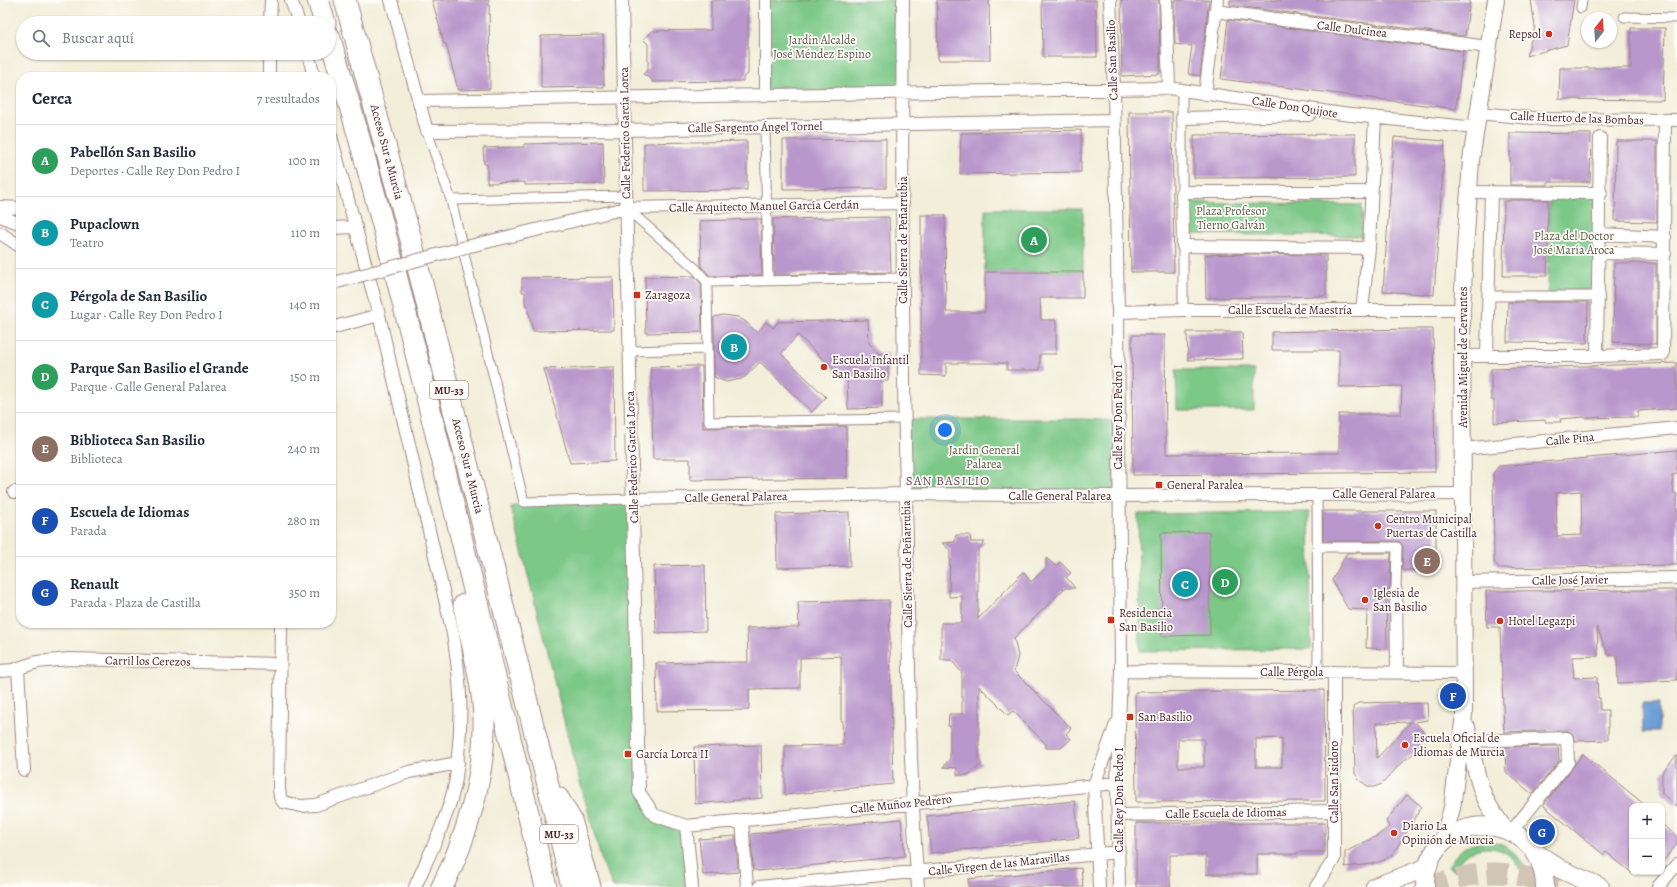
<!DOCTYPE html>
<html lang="es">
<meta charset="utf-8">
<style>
:root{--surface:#fff;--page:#f6f6f7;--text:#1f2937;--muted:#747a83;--line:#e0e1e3;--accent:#c8321e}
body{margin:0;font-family:Alegreya,serif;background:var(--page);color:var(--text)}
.controls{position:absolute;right:12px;bottom:12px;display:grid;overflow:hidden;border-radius:8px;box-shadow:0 1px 3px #0004}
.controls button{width:36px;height:36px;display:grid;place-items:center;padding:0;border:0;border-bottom:1px solid var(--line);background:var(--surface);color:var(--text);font:20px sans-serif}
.compass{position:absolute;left:1581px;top:12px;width:36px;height:36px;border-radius:50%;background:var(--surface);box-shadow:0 1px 3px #0004;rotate:17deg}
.you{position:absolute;left:945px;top:430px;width:14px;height:14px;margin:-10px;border:3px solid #fff;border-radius:50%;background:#1a73e8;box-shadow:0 0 0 6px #1a73e833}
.badge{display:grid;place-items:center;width:26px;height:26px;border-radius:50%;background:var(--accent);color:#fff;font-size:13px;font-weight:700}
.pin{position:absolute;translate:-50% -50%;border:2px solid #fff;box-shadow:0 1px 4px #0006}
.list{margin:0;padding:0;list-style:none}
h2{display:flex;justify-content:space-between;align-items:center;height:52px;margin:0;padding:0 16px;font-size:17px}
h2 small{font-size:13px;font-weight:400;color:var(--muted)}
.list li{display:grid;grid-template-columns:26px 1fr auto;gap:12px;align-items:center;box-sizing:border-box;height:72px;padding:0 16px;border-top:1px solid var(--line)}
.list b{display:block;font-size:15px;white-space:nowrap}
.list p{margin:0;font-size:13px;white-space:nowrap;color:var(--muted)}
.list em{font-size:13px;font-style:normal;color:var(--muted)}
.icon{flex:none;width:22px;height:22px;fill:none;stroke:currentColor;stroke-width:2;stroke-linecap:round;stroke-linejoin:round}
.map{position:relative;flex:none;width:1677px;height:887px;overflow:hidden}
.search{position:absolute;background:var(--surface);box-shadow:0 1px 3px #0004;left:16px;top:16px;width:320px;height:44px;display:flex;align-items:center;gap:10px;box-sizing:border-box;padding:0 14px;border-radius:22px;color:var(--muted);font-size:15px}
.panel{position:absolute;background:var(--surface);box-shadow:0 1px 3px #0004;left:16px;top:72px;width:320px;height:556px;border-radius:16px}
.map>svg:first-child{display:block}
.green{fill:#7bc887;stroke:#627459}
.water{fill:#6c9ed6;stroke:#5b5e80}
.building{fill:#b997cc;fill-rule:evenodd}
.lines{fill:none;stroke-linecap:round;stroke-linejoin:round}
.motorway-tunnel{stroke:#d1c5b6;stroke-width:21;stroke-dasharray:21 10;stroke-linecap:butt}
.pedestrian-casing{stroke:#9e8682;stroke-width:11}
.minor-casing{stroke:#9e8682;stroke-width:14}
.secondary-casing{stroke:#9e8682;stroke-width:18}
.primary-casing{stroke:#9e8682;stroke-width:20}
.motorway-casing{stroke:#9e8682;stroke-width:23}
.pedestrian{stroke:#fff;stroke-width:9}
.minor{stroke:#fff;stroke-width:12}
.secondary{stroke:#fff;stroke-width:16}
.primary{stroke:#fff;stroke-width:18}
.motorway{stroke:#fff;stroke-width:21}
.minor-bridge-casing{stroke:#9e8682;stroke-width:14;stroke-linecap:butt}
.minor-bridge{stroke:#fff;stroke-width:12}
.poi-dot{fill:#c8321e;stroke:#fdfcf7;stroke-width:1.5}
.labels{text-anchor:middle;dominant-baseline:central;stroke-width:3.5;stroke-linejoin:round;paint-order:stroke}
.shield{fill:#fdfcf7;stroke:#806168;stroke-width:1}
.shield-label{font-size:11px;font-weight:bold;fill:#4a1f2b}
.street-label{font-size:12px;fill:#4a1f2b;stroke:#fdfcf7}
.poi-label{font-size:12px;fill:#4a1f2b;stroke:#fdfcf7;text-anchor:start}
.park-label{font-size:12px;fill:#5b5a4b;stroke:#fdfcf7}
.neighbourhood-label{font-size:13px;letter-spacing:1px;fill:#714963;stroke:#fdfcf7}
</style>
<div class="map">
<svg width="1677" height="887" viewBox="0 0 1677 887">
<rect width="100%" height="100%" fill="#fdfcf7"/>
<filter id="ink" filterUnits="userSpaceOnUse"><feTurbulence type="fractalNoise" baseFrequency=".025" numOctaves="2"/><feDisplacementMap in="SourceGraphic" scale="8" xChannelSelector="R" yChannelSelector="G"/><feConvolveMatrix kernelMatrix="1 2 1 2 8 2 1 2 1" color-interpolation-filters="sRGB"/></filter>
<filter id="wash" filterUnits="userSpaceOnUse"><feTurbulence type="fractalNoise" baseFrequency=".012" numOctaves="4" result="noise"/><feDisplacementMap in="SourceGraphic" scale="16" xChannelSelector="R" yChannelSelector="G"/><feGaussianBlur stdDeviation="0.9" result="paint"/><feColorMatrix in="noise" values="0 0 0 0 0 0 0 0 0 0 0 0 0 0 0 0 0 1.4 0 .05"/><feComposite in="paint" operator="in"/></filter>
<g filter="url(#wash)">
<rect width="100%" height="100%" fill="#f3eed9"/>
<!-- green -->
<path class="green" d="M766 0H903L902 92 766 95Z
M1549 192 1601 193 1598 296H1548Z
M1188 202 1362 205V236L1188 234Z
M985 209H1083V272H985Z
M1176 370H1254V410H1177Z
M904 419H1084L1118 421 1119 496 906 494Z
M633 499 639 792 654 815 686 826 692 887H613L602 862 572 753 511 507 524 502Z
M1309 512 1311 649 1140 651 1138 514Z
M1487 841C1508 845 1513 849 1525 867L1520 869C1515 862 1510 854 1502 851 1485 843 1460 851 1455 871L1448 866C1460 848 1465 845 1487 841Z"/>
<!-- water -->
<path class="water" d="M1642 703H1659V732H1643Z"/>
<g id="blocks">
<!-- building -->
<path class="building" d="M432 0H489L490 89 458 90 446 44 443 43 442 34H440V28Z
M711 0H748V74L743 78V81L652 82V80L643 74 648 70V44L643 39 650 34 651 31 711 30Z
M937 0H989L990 60H938Z
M1042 0H1096L1097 57H1043Z
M1121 0H1159L1160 74 1122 76Z
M1174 0H1209L1200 76 1188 74 1192 46 1175 44Z
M1230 0H1470L1465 36 1230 5Z
M1531 0H1574L1567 45 1526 56 1535 27Z
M1228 20 1463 51 1456 109 1221 79Z
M1631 28H1665L1663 100 1559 99 1560 68H1631Z
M603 35 604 87 541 88V36Z
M1129 112H1172L1174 272H1131Z
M1081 130V172L960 174 961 133Z
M1510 133 1591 134 1590 182H1548V185H1510Z
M1355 134V177L1194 178V135Z
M1394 137 1445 141 1434 295 1383 291Z
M886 139V188L783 189V140Z
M747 141V190L644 191V143Z
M1616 141H1657V222L1615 221Z
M603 142 604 184 525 185V182L487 183V164H484L483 148 524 147V144Z
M1510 200H1548L1547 276H1503L1504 201H1510Z
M921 215H945L946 312H985V272H1083V298H1040L1041 320H1056V354H1040V370H1007V363H946V376L921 375Z
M889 217 891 272 774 275 773 219Z
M759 219H761L762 275 710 276 701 266 700 221Z
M1249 254 1326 255V296L1206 298 1205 255Z
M1614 263H1656V344L1613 342Z
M694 276 701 284 702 332 646 333 645 277Z
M613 277 614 330 533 331 529 313H528V306H526L525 302V292H522V278Z
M1508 302H1588L1587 343 1507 342Z
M723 315 738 317 746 322 757 333 766 322 773 328 778 322 868 320 869 343 879 354 888 353V381H882V408L848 409 847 375 844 379 798 335 781 354 826 397 812 412 760 362 746 376 741 379 726 382 714 377V317Z
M1410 329H1433L1435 472 1133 475 1132 335H1165L1166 454 1339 453V414H1401L1402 386 1339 387V350H1272V332Z
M1187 332H1242L1243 359 1188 360Z
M1677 363V408L1638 411V417H1628L1585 418 1584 417 1560 419 1561 422H1545V420L1494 423V400H1491V369Z
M691 366H702L703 428 846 426 847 478 690 480V459H653L651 367Z
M614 367 615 461 570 463 544 369Z
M1677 450V474L1672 475 1674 493 1677 494V565L1499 568 1494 562 1493 473 1499 466ZM1581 491 1582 535 1557 536 1556 493Z
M1323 511H1436V570H1402L1403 547 1400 542 1397 541H1323Z
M849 512 850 566 777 568 776 514Z
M1209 532 1210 635 1162 636 1161 533Z
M956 535H970L971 542H985L978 550V619L1023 572 1031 582 1046 568V558L1056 566 1060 562 1071 573 1066 577 1075 588H1065L1014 638 1018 656 1014 671 1071 728 1066 734 1071 739 1061 748H1046V744L1013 711 1008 715 979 686V760L982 764 968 775H957V768L943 767 950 759V726H948L949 714H962V673L951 660H941V623H962V596L949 597 950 550 942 543 955 542Z
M1347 553H1391L1390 587 1389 590 1386 591 1387 649 1366 648 1367 610 1348 609 1332 580Z
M705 565 706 631 656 633 654 566Z
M1677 590V680L1618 683 1617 655H1608L1597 627 1598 656 1572 657 1574 678 1597 677 1598 698H1600V710H1608V740L1575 741 1573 734 1567 730 1504 732 1500 627H1487L1486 591Z
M889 600 893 784 785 795V746L843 745 842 720H841V656L800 658V688L749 689V710L657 711 656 663 748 662 747 628 799 627 798 602Z
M1324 690 1325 801 1136 802 1135 692ZM1282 738V767H1256V739ZM1178 739H1204V767H1178Z
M1397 702 1402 704 1427 703 1428 720 1415 722 1426 735 1420 742 1421 748 1401 763 1382 784 1374 787H1369L1359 780 1355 773 1353 707 1358 703ZM1411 722 1377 758 1376 723Z
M761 745 762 798 695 804 694 747Z
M1558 746 1559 761 1532 794 1506 772 1505 747Z
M1583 754 1646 806H1632V873L1606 852 1604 855 1544 806V804Z
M1677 755V806L1662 794V773Z
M1407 795 1421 806 1414 821 1392 855 1384 860 1372 864 1345 867V852L1377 836 1389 827 1386 821Z
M1075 801 1079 838 931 853 927 816Z
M901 819 905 856 757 871V870H753L751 834Z
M1136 823H1325V852H1297V854H1257V874H1206V855H1170V887H1136Z
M1662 824 1677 836V844L1662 862Z
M736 836 738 872 703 875 699 839Z
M1081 868 1083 887H969L968 879Z"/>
</g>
</g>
<g filter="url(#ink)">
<use href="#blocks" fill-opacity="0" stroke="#9e8682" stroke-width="1"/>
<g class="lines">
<!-- motorway-tunnel -->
<path class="motorway-tunnel" d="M1427 887C1479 870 1506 867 1557 887"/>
<!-- pedestrian casing -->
<g class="pedestrian-casing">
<path id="pedestrian" d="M1581 8 1582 0
M1624 17 1677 18
M765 127 768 281
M427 131 451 200 524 502 633 499
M1182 192V90
M451 200 626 196
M626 208 696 269 707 282
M1183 246V310
M903 278 707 282 709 422 904 419
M1488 296H1598
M629 351 708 349
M1317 494 1318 672
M1318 547H1397L1396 591"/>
</g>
<!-- minor casing -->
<g class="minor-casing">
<path id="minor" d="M291 0 299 23
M391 0 427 131 625 130 1114 120
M622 0 639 792 654 815 686 826 1117 783
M766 0V95
M903 0C901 181 903 363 907 544 909 658 909 773 918 887
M1110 0 1114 89 1118 312 1121 671 1117 783 1119 887
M1166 0 1169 88
M1215 11 1488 47
M270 23 271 0
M308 53 314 77
M269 77V53
M1205 94 1217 0
M420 101 1169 88 1342 114 1476 128
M1478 113 1543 119 1677 120
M1182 118 1309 115
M331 136 379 315 453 634C460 676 463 713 458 755 457 766 457 778 454 788 446 822 429 855 415 887
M1468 192 1601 193
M0 207 21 208
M0 216 21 224
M331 228 356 227
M0 233 21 247
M1600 234 1665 237
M466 247 626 208 903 203
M1369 248 1183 246 1182 192H1371
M1599 253 1665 254
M1362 310 1369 248 1375 117
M1118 312 1183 310H1462
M331 328 379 315
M1462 356H1597L1600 138
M1487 356 1491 192
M1597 356 1663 354 1665 120
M1463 449 1677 428
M14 492H21
M633 499 906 494 1119 496 1463 494
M1463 582 1677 578
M1396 591 1397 672
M281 623 279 788 280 797 283 802 301 806 316 805 409 772 458 763
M18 669 24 770
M0 671 13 670 37 662 69 659 279 664
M1121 671 1463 673
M1470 741 1567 738 1568 762 1511 832
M1118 815 1334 811
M742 820 747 887
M686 826 692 887
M759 887 1119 852
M1099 887 1094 785 1116 724
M1316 887 1334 859V672
M1658 887 1677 864"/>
</g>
<!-- secondary casing -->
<g class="secondary-casing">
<path id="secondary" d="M1467 727C1473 752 1475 780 1488 804 1493 813 1499 821 1505 829
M1442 843 1452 808 1464 715 1462 310 1465 250 1471 160 1496 0"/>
</g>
<!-- primary casing -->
<g class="primary-casing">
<path id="primary" d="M1535 852 1560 869 1600 887
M1375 887 1428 867
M1425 887C1424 807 1543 805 1545 887"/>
</g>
<!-- motorway casing -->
<g class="motorway-casing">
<path id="motorway" d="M318 0 325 23
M345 0 410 236 547 781 572 887
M329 36C372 175 407 317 442 458 477 601 512 744 546 887
M558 798 571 820 590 887
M442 887C467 838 485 775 484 719 483 681 471 642 464 605"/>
</g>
<!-- pedestrian -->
<use href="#pedestrian" class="pedestrian"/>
<!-- minor -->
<use href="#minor" class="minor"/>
<!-- secondary -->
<use href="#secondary" class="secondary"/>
<!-- primary -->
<use href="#primary" class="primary"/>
<!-- motorway -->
<use href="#motorway" class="motorway"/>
<!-- minor-bridge casing -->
<g class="minor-bridge-casing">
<path id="minor-bridge" d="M337 282 466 247"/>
</g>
<!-- minor-bridge -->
<use href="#minor-bridge" class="minor-bridge"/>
</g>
</g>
<!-- markers -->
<g class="poi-dot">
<circle cx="1549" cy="34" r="4"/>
<rect x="633" y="291" width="8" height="8" rx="2"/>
<circle cx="824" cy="367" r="4"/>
<rect x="1155" y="481" width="8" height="8" rx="2"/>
<circle cx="1378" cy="526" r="4"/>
<circle cx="1365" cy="600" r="4"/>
<rect x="1107" y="616" width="8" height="8" rx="2"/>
<circle cx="1500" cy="621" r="4"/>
<rect x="1126" y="713" width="8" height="8" rx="2"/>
<circle cx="1405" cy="745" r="4"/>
<rect x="624" y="750" width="8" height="8" rx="2"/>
<circle cx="1394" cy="833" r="4"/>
</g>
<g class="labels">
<!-- shield labels -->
<g class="shield">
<rect x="430" y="381" width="38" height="18" rx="3"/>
<rect x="540" y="825" width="38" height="18" rx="3"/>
</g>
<g class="shield-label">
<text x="449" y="390">MU-33</text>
<text x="559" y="834">MU-33</text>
</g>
<!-- street labels -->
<g class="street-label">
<text transform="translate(1352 29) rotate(7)">Calle Dulcinea</text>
<text transform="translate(1112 60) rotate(-92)">Calle San Basilio</text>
<text transform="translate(1295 107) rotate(9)">Calle Don Quijote</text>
<text transform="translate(1577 118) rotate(2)">Calle Huerto de las Bombas</text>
<text transform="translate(755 127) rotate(-1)">Calle Sargento Ángel Tornel</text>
<text transform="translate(625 133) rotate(-91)">Calle Federico García Lorca</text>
<text transform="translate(387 152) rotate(75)">Acceso Sur a Murcia</text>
<text transform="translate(764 206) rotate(-1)">Calle Arquitecto Manuel García Cerdán</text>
<text transform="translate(903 240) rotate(-90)">Calle Sierra de Peñarrubia</text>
<text x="1290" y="310">Calle Escuela de Maestría</text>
<text transform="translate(1463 357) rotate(-90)">Avenida Miguel de Cervantes</text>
<text transform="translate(1118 417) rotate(-90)">Calle Rey Don Pedro I</text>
<text transform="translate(1570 439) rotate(-6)">Calle Pina</text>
<text transform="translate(632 457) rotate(-92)">Calle Federico García Lorca</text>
<text transform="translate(468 466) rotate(76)">Acceso Sur a Murcia</text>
<text x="1384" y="494">Calle General Palarea</text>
<text x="1060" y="496">Calle General Palarea</text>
<text transform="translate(736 497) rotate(-1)">Calle General Palarea</text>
<text transform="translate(907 564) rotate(-91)">Calle Sierra de Peñarrubia</text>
<text transform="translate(1570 580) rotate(-1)">Calle José Javier</text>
<text transform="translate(148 661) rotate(1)">Carril los Cerezos</text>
<text x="1292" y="672">Calle Pérgola</text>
<text transform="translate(1334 782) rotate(-90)">Calle San Isidoro</text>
<text transform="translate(1119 800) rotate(-90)">Calle Rey Don Pedro I</text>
<text transform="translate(901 804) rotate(-6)">Calle Muñoz Pedrero</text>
<text transform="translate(1226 813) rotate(-1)">Calle Escuela de Idiomas</text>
<text transform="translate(999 864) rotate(-6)">Calle Virgen de las Maravillas</text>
</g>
<!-- poi labels -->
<g class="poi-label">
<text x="1541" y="34" text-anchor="end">Repsol</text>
<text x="645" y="295">Zaragoza</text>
<text x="832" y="360">Escuela Infantil<tspan x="832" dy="14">San Basilio</tspan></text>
<text x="1167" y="485">General Paralea</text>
<text x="1386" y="519">Centro Municipal<tspan x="1386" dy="14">Puertas de Castilla</tspan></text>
<text x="1373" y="593">Iglesia de<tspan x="1373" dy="14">San Basilio</tspan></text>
<text x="1119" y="613">Residencia<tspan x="1119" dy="14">San Basilio</tspan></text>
<text x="1508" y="621">Hotel Legazpi</text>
<text x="1138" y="717">San Basilio</text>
<text x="1413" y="738">Escuela Oficial de<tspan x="1413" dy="14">Idiomas de Murcia</tspan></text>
<text x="636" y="754">García Lorca II</text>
<text x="1402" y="826">Diario La<tspan x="1402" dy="14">Opinión de Murcia</tspan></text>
</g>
<!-- park labels -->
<g class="park-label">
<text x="822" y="40">Jardín Alcalde<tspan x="822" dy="14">José Méndez Espino</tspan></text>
<text x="1231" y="211">Plaza Profesor<tspan x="1231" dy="14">Tierno Galván</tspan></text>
<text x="1574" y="236">Plaza del Doctor<tspan x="1574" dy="14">José María Aroca</tspan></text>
<text x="984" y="450">Jardín General<tspan x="984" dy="14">Palarea</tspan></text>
</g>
<!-- neighbourhood labels -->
<g class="neighbourhood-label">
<text x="948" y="480">SAN BASILIO</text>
</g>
</g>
</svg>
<div class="controls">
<button>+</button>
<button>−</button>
</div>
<svg class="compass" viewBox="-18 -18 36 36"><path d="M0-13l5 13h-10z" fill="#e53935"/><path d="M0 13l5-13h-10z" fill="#747a83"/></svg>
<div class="you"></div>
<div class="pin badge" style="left:1034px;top:240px;background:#2e9e5b">A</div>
<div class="pin badge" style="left:734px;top:347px;background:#0f9aa8">B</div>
<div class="pin badge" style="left:1185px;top:584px;background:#0f9aa8">C</div>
<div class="pin badge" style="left:1225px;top:582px;background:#2e9e5b">D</div>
<div class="pin badge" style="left:1427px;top:561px;background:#8d6e63">E</div>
<div class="pin badge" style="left:1453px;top:696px;background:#1a4fb4">F</div>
<div class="pin badge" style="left:1542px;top:832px;background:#1a4fb4">G</div>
<div class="search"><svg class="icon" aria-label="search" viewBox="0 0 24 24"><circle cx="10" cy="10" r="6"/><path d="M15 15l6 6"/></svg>Buscar aquí</div>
<section class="panel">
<h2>Cerca<small>7 resultados</small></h2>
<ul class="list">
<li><span class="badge" style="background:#2e9e5b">A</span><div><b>Pabellón San Basilio</b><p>Deportes · Calle Rey Don Pedro I</p></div><em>100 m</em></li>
<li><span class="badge" style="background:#0f9aa8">B</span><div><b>Pupaclown</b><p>Teatro</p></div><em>110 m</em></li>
<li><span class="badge" style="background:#0f9aa8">C</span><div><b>Pérgola de San Basilio</b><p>Lugar · Calle Rey Don Pedro I</p></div><em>140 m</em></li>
<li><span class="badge" style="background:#2e9e5b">D</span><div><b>Parque San Basilio el Grande</b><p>Parque · Calle General Palarea</p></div><em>150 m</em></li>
<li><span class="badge" style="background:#8d6e63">E</span><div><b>Biblioteca San Basilio</b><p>Biblioteca</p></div><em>240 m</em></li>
<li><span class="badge" style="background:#1a4fb4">F</span><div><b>Escuela de Idiomas</b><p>Parada</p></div><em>280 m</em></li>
<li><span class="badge" style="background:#1a4fb4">G</span><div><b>Renault</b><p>Parada · Plaza de Castilla</p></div><em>350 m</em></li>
</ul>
</section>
</div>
